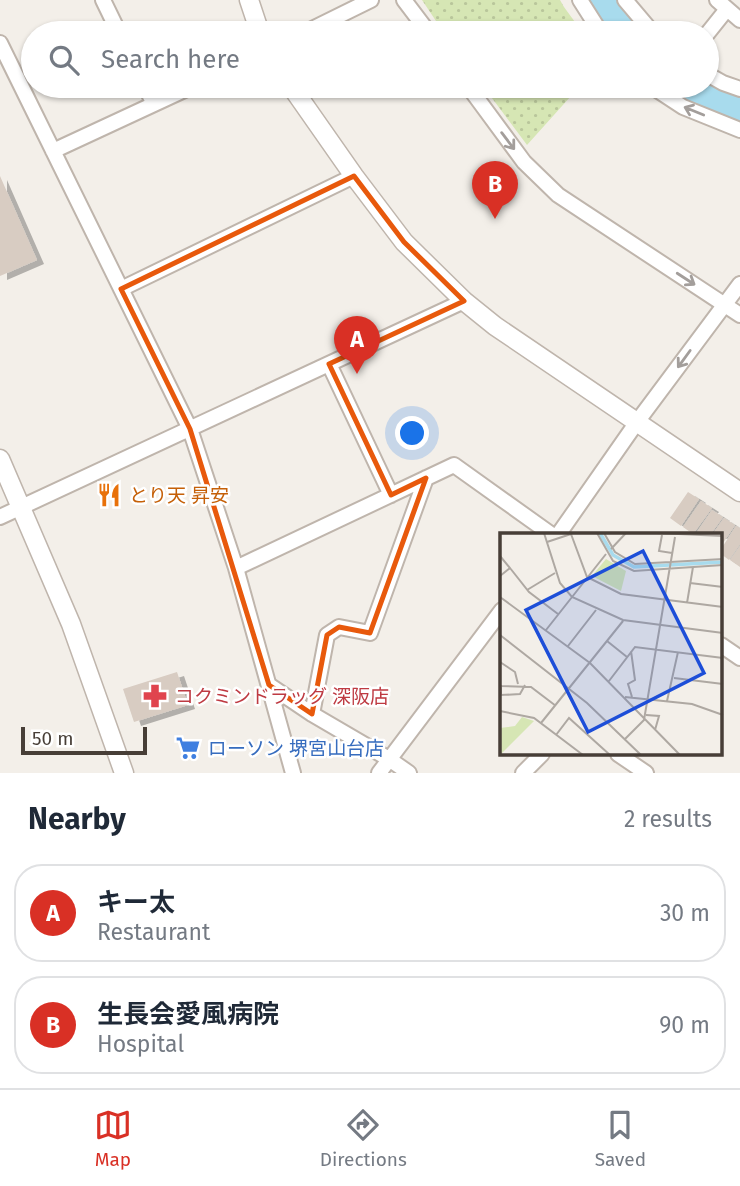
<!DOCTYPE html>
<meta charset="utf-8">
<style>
:root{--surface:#fff;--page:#f6f6f7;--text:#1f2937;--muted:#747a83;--line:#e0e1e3;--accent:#d93025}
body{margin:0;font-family:"Fira Sans","Noto Sans JP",sans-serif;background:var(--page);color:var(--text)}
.scale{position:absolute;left:21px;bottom:18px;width:126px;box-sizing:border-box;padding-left:7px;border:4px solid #473e37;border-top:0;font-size:19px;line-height:24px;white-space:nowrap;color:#473e37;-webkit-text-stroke:5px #fff;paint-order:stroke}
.you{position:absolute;left:413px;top:434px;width:24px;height:24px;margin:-18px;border:5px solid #fff;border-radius:50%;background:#1a73e8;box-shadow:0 0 0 10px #1a73e833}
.badge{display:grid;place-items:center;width:46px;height:46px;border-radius:50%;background:var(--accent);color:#fff;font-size:23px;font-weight:700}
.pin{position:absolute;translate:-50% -58px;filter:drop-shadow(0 2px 4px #0008)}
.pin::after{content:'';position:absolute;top:37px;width:24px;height:21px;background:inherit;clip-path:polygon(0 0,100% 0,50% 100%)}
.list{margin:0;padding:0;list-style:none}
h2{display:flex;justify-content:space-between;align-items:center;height:91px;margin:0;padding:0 28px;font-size:30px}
h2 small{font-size:23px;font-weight:400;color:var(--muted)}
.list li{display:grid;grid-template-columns:46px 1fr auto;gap:21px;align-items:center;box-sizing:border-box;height:98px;margin:0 14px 14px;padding:0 14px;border:2px solid var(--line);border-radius:28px}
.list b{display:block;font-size:26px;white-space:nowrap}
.list p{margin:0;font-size:23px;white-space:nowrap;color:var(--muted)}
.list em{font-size:23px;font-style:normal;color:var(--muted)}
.icon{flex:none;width:38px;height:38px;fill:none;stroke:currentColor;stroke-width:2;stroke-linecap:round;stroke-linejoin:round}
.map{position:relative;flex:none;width:740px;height:773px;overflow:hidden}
.search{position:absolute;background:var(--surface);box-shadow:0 2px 5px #0004;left:21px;right:21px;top:21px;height:77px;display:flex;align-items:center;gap:18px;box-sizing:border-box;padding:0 24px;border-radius:38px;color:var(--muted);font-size:26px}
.sheet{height:315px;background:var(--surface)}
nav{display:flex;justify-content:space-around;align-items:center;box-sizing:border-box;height:98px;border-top:2px solid var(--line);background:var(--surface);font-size:19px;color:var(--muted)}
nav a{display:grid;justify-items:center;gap:4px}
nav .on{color:var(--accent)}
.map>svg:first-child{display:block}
.park{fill:url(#park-dots)}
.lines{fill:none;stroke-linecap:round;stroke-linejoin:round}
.river{stroke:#a8dbed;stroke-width:30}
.building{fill:#d8ccc2;filter:url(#shadow)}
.minor-casing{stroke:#bfb5ac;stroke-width:18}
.tertiary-casing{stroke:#bfb5ac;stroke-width:21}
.minor{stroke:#fff;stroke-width:14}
.tertiary{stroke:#fff;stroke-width:18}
.oneway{stroke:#a39e9b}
.marked{fill:none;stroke:#e8590c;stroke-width:5;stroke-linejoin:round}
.labels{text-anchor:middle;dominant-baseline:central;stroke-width:5;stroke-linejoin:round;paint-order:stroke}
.food-label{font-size:19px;fill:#c56008;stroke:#fff;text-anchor:start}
.health-label{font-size:19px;fill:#be3a42;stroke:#fff;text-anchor:start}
.shop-label{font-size:19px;fill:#366cbe;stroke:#fff;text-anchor:start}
.inset-river{fill:none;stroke:#a8dbed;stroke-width:3.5}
.inset-road{fill:none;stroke:#aea8a2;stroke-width:2}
.view{fill:#1d4ed8;fill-opacity:0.15;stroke:#1d4ed8;stroke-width:3.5}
.inset-edge{fill:none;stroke:#473e37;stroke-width:3.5}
</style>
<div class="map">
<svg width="740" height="773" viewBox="0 0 740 773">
<defs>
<pattern id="park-dots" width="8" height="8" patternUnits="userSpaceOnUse" patternTransform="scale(1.75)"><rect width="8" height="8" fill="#d6e6b4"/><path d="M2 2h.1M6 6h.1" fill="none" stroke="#b9c69b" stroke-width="1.8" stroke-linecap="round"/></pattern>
<filter id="shadow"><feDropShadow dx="7" dy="4" stdDeviation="0" flood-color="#0004"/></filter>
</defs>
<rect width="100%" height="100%" fill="#f3efe9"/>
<!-- park -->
<path class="park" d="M422 0H560L564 7 583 33H444Z
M483 86H580L527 145Z"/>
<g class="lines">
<!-- river -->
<path class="river" d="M605 0 619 24 629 33
M690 86 714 99 740 109"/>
</g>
<!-- building -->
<path class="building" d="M0 176 37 260 0 276Z
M688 492 699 499 681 526 670 518Z
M701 501 712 508 693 534 683 527Z
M712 510 723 517 710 535H695Z
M724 518 735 525 721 546V535H712Z
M736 526 740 528V544L729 560 721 554V549Z
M740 546V567L730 560Z
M177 672 188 705 134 722 123 689Z"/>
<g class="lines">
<!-- minor casing -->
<g class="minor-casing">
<path id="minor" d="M103 0 119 33
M404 0 429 33
M580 0 601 33
M625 0 653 33
M717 0 740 20
M304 33 371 0
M707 34 727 9
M0 43 190 429 236 568 293 773
M707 74 723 83 740 89
M145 86 154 104
M468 86 524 162 558 195 740 315
M651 86 683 107 740 130
M53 151 193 86
M121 289 354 176
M329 364 391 495
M0 517 464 301
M558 535 637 422 740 284
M236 568 454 465 552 535
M721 645 740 658
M269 685 312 714 389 759 409 773
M312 714 327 635 339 627 370 633 426 478
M618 754 646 773
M379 773 502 610
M523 773 542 754"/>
</g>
<!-- tertiary casing -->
<g class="tertiary-casing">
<path id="tertiary" d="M249 0 260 33
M291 86 354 176 404 242 464 301 495 326 740 492
M0 459 71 624 124 773"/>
</g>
<!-- minor -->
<use href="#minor" class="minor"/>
<!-- tertiary -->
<use href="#tertiary" class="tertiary"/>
</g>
<!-- one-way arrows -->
<defs><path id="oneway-shaft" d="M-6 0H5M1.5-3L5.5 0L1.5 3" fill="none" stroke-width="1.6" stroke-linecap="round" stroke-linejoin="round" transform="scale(1.75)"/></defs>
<g class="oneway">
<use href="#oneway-shaft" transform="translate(694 111) rotate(-158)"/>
<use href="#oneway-shaft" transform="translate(508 141) rotate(53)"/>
<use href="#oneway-shaft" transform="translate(686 279) rotate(33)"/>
<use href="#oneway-shaft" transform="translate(684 359) rotate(126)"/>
</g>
<!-- marked area -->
<path class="marked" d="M354 176 404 242 464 301 329 364 391 495 426 478 370 633 339 627 327 635 312 714 269 685 190 429 121 289Z"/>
<!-- icons -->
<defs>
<g id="restaurant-bare" transform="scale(1.89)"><path d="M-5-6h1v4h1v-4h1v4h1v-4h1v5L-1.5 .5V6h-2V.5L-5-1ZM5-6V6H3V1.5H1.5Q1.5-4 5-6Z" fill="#e8710a" stroke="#fff" stroke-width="2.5" paint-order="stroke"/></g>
<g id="pharmacy-bare" transform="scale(1.89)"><path d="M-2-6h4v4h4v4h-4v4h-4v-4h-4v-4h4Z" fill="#e0444e" stroke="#fff" stroke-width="2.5" paint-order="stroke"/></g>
<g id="supermarket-bare" transform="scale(1.89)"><path d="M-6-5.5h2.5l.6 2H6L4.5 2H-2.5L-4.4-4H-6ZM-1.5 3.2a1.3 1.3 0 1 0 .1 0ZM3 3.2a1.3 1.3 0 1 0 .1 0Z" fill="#3f7fe0" stroke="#fff" stroke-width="2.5" paint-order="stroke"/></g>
</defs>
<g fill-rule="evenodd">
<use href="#restaurant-bare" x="109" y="495"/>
<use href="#pharmacy-bare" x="155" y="696"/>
<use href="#supermarket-bare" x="188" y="748"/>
</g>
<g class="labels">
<!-- food labels -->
<g class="food-label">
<text x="129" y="495">とり天 昇安</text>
</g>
<!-- health labels -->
<g class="health-label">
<text x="175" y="696">コクミンドラッグ 深阪店</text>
</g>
<!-- shop labels -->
<g class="shop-label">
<text x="208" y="748">ローソン 堺宮山台店</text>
</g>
</g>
<!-- overview -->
<g transform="translate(500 533)">
<rect width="222" height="222" fill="#f3efe9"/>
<path d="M106 26 126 38 121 58 92 43ZM22 184 34 188 0 222V195L15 193Z" fill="#d6e6b4"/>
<path class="inset-river" d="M100 0 113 22 134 34 223 29"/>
<path class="inset-road" d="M44 0 60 50 72 64 123 87 223 100M97 0 113 28 134 38 223 32M104 0 115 19 135 31 223 26M156 0 223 3M71 1 87 44 121 61 223 74M162 2 159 18 172 20M47 9 71 1M111 16 126 0M0 23 10 35 0 43M10 35 29 59 58 81M190 50 223 54M27 57 55 40M0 64 90 130 180 222M187 70 193 34M46 97 106 21M0 102 87 170 141 222M107 108 127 124M68 113 96 77M131 118 135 147 128 151 132 164M0 129 15 139 18 151M174 145 223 151M109 148 135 114 223 125M1 152V162L20 161 25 152M0 153 31 154 56 173M125 164 192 171 223 182M167 168 178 119M0 178 34 185 83 222M146 182 159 183 155 197M41 190 123 88M56 202 69 185 110 222M125 206 144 187 175 4"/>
<path class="view" d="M143 18 204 140 88 199 26 77Z"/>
<rect width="222" height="222" class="inset-edge"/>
</g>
</svg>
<div class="scale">50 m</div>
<div class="you"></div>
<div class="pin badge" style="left:357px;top:374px">A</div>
<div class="pin badge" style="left:495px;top:219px">B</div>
<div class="search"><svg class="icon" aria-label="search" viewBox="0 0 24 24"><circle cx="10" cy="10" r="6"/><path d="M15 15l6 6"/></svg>Search here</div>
</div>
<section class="sheet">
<h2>Nearby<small>2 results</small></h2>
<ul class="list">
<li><span class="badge">A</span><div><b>キー太</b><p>Restaurant</p></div><em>30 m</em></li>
<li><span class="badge">B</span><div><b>生長会愛風病院</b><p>Hospital</p></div><em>90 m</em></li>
</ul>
</section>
<nav>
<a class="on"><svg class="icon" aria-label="map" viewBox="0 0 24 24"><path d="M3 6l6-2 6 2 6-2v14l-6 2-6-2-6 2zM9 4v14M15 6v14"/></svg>Map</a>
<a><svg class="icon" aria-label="directions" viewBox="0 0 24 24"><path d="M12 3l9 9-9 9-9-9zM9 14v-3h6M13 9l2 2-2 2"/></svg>Directions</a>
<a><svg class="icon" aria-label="saved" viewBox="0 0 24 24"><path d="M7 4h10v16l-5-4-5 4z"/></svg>Saved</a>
</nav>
